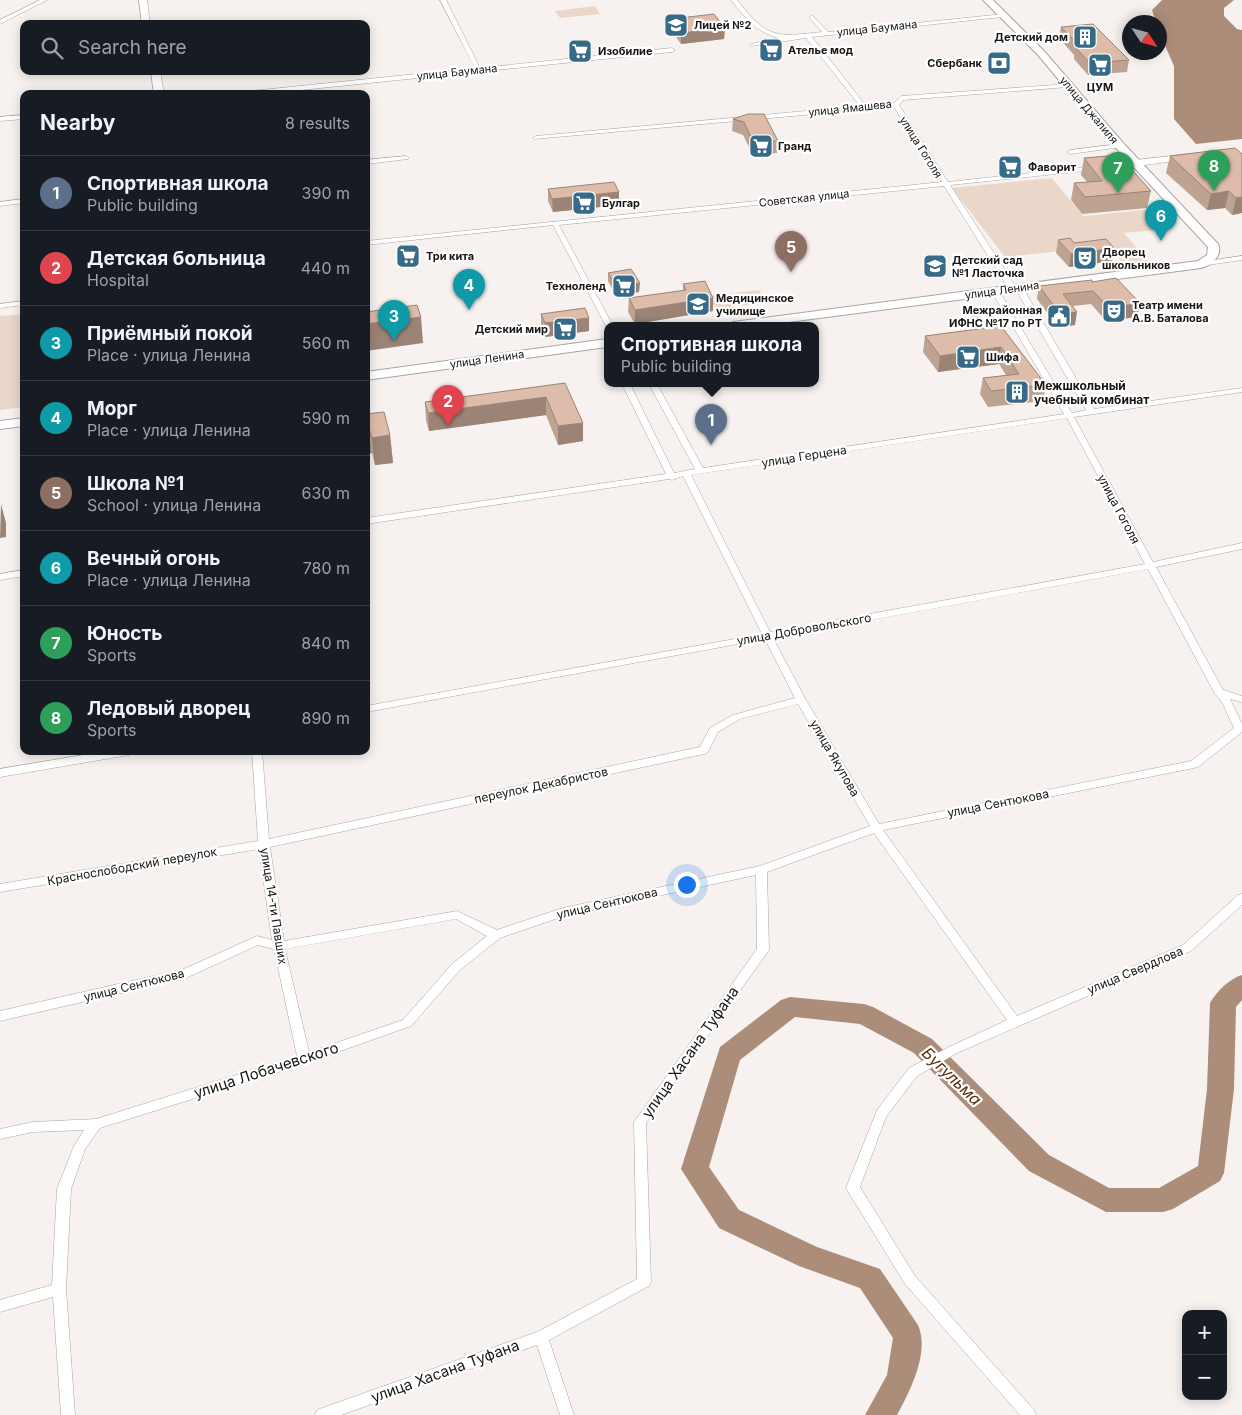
<!DOCTYPE html>
<meta charset="utf-8">
<style>
:root{--surface:#171b24;--page:#242831;--text:#f1f3f6;--muted:#9ea1a6;--line:#363941;--accent:#7c3aed}
body{margin:0;font-family:Inter,sans-serif;background:var(--page);color:var(--text)}
.controls{position:absolute;right:15px;bottom:15px;display:grid;overflow:hidden;border-radius:10px;box-shadow:0 2px 12px #0003}
.controls button{width:45px;height:45px;display:grid;place-items:center;padding:0;border:0;border-bottom:1px solid var(--line);background:var(--surface);color:var(--text);font:25px sans-serif}
.compass{position:absolute;left:1122px;top:15px;width:45px;height:45px;border-radius:50%;background:var(--surface);box-shadow:0 2px 12px #0003;rotate:126deg}
.you{position:absolute;left:686px;top:884px;width:18px;height:18px;margin:-12px;border:4px solid #fff;border-radius:50%;background:#1a73e8;box-shadow:0 0 0 8px #1a73e833}
.badge{display:grid;place-items:center;width:32px;height:32px;border-radius:50%;background:var(--accent);color:#fff;font-size:16px;font-weight:700}
.pin{position:absolute;translate:-50% -41px;filter:drop-shadow(0 1px 2px #0008)}
.pin::after{content:'';position:absolute;top:26px;width:18px;height:15px;background:inherit;clip-path:polygon(0 0,100% 0,50% 100%)}
.popup{position:absolute;left:604px;top:322px;width:215px;height:65px;box-sizing:border-box;display:grid;place-content:center;border-radius:10px;background:var(--surface);filter:drop-shadow(0 1px 4px #0005);font-size:16px;white-space:nowrap;color:var(--muted)}
.popup b{font-size:19px;color:var(--text)}
.popup::after{content:'';position:absolute;left:50%;top:100%;margin-left:-10px;border:10px solid transparent;border-top-color:var(--surface)}
.list{margin:0;padding:0;list-style:none}
h2{display:flex;justify-content:space-between;align-items:center;height:65px;margin:0;padding:0 20px;font-size:21px}
h2 small{font-size:16px;font-weight:400;color:var(--muted)}
.list li{display:grid;grid-template-columns:32px 1fr auto;gap:15px;align-items:center;box-sizing:border-box;height:75px;padding:0 20px;border-top:1px solid var(--line)}
.list b{display:block;font-size:19px;white-space:nowrap}
.list p{margin:0;font-size:16px;white-space:nowrap;color:var(--muted)}
.list em{font-size:16px;font-style:normal;color:var(--muted)}
.icon{flex:none;width:28px;height:28px;fill:none;stroke:currentColor;stroke-width:2;stroke-linecap:round;stroke-linejoin:round}
.map{position:relative;flex:none;width:1242px;height:1415px;overflow:hidden}
.search{position:absolute;background:var(--surface);box-shadow:0 2px 12px #0003;left:20px;top:20px;width:350px;height:55px;display:flex;align-items:center;gap:12px;box-sizing:border-box;padding:0 18px;border-radius:10px;color:var(--muted);font-size:19px}
.panel{position:absolute;background:var(--surface);box-shadow:0 2px 12px #0003;left:20px;top:90px;width:350px;height:665px;border-radius:10px}
.map>svg:first-child{display:block}
.green{fill:#ebd7c9}
.water{fill:#ac8d7a}
.lines{fill:none;stroke-linecap:round;stroke-linejoin:round}
.river{fill:#ac8d7a;fill-rule:evenodd}
.street-casing{stroke:#a9a5a2;stroke-width:1}
.secondary-casing{stroke:#a9a5a2;stroke-width:1}
.primary-casing{stroke:#a9a5a2;stroke-width:2}
.street{fill:#fff;fill-rule:evenodd}
.secondary{fill:#fff;fill-rule:evenodd}
.primary{fill:#fff;fill-rule:evenodd}
.wall{fill:#bea391}
.shaded-wall{fill:#9b8476}
.building{fill:#ddbda9;stroke:#9b8476}
.labels{text-anchor:middle;dominant-baseline:central;stroke-width:4.5;stroke-linejoin:round;paint-order:stroke}
.far-poi-label{font-size:11px;font-weight:bold;fill:#171615;stroke:#fff;text-anchor:start}
.far-street-label{font-size:11px;fill:#171615;stroke:#fff}
.poi-label{font-size:12px;font-weight:bold;fill:#171615;stroke:#fff;text-anchor:start}
.street-label{font-size:12px;fill:#171615;stroke:#fff}
.near-street-label{font-size:15px;fill:#171615;stroke:#fff}
.near-water-label{font-size:16px;font-style:italic;fill:#572d0b;stroke:#fff}
</style>
<div class="map">
<svg width="1242" height="1415" viewBox="0 0 1242 1415">
<rect width="100%" height="100%" fill="#f7f2ef"/>
<!-- green -->
<path class="green" d="M595 6 600 14 560 18 555 11Z
M1052 178 1083 216 1155 209 1173 228 1124 233 1149 262 1125 265 1108 246 1005 257 952 188Z
M759 290 767 302 716 309 709 296Z
M24 314V407L0 410V316Z"/>
<!-- water -->
<path class="water" d="M1162 0H1234L1224 8V16L1237 29 1242 30V139L1196 144 1174 119V66L1160 34V22H1156L1152 10Z"/>
<g class="lines">
<!-- river -->
<path class="river" d="M1242 975V1000L1236 1007 1234 1089 1224 1173 1220 1181 1173 1209 1163 1212H1106L1029 1171 914 1053 860 1024 795 1017 740 1060 709 1167 739 1210 817 1247 880 1269 918 1325C930 1352 910 1391 897 1415H865L887 1375 893 1338 860 1288 799 1266 719 1228 681 1169 720 1047 781 1000 790 997 864 1004 873 1007 932 1039 1049 1155 1109 1188H1159L1198 1166 1207 1089 1210 1003C1217 991 1229 979 1242 975Z"/>
<!-- street casing -->
<g class="street-casing">
<path id="street" d="M40 0H47L0 24V20Z
M440 0H446L480 68 672 48 675 50 672 52 262 94H238L241 92 475 68Z
M731 0H737C768 39 775 37 822 32L809 17 812 15 828 32 1004 14 1005 15 1002 17 812 37 866 106 894 103 901 96 1070 84V86L1068 87 903 100 899 105 948 182 1094 166 1097 168 1094 170 950 185 1016 287 1019 286 1023 288 1094 409 1242 388V392L1074 417 1153 562 1242 543V549L1156 567 1223 690 1242 696V702L1230 699 1242 724V732L1198 767 1194 768 883 830 1017 1016 1183 945 1238 895 1242 894V905L1191 951 957 1053 917 1076 886 1117 860 1187 915 1276 1034 1410 1036 1415H1020L905 1284 846 1188 877 1110 909 1068 949 1047 1007 1020 874 833 767 872 769 950 646 1123 651 1282 649 1286 549 1340 574 1415H560L537 1345 341 1415H315L317 1410 322 1408 537 1332 637 1279 634 1122 757 949 756 875 564 916 500 938 460 970 411 1026 304 1064 100 1128 85 1149 71 1189 66 1289 75 1415H61L53 1297 0 1312V1300L52 1285 57 1189 74 1146 84 1130 33 1132 0 1139V1129L33 1122 96 1119 297 1056 274 949 258 945 186 978 0 1021V1011L184 969 257 936 272 940 259 849 0 892V884L258 841 252 751H262L269 839 700 747 710 728 733 715 795 698 765 639 366 712V706L762 634 683 476 672 480 669 479 366 524V518L666 474 622 384H630L674 473 695 469 649 384H657L703 468 1064 414 1008 318 969 322 982 340 978 342H975L960 320 964 318 1005 314 991 291 995 289 999 291 1072 413 1086 410 1016 290 1010 291 944 186 559 225 613 326H607V328L553 225 366 245V241L942 182 894 107 534 139 533 138 536 136 860 106 806 38 751 46V44L778 38C756 32 745 18 731 0ZM1067 418 1145 564 770 632 691 475ZM1148 569 1214 692 1223 704 1234 728 1191 761 879 824 806 700 773 638ZM798 704 870 826 760 866 563 908 497 930 457 911 284 941 270 847 704 754 708 752 718 732 740 719ZM456 919 487 936 452 964 403 1020 309 1052 285 949Z
M24 115V119L0 121V117Z
M1120 144 1123 146 1122 147 1070 154 1067 152 1070 150Z
M406 156 409 158 408 159 366 164V160Z
M24 199V203L0 206V202Z
M1242 256V260L1201 266 1197 264 1201 262Z
M24 301V305L0 308V304Z
M24 570V576L0 580V574Z
M107 751H134L129 755 0 777V769Z"/>
</g>
<!-- secondary casing -->
<g class="secondary-casing">
<path id="secondary" d="M139 0H147L150 24H142Z
M151 71H160L164 94H154Z
M1189 154 1194 157 1192 159 1136 166 1131 163 1136 160Z"/>
</g>
<!-- primary casing -->
<g class="primary-casing">
<path id="primary" d="M983 0H993L1044 51 1124 144 1218 244C1223 255 1212 265 1201 268L759 326H727L733 322 1198 261 1207 255 1208 247 1116 148 1038 55Z
M607 339V347L366 380V372Z
M24 418V426L0 429V421Z"/>
</g>
<!-- street -->
<use href="#street" class="street"/>
<!-- secondary -->
<use href="#secondary" class="secondary"/>
<!-- primary -->
<use href="#primary" class="primary"/>
</g>
<!-- wall -->
<path class="wall" d="M671 19 725 28 724 39 681 44 671 30Z
M1061 27 1129 60 1127 72 1088 75 1074 59V55L1059 38Z
M764 114 778 141 777 153 753 155 743 135 732 131 733 119Z
M1242 154V213L1232 215 1225 208 1207 210 1166 173 1170 156Z
M1084 158 1151 191 1147 208 1082 214 1071 200 1074 183 1087 182 1081 175Z
M548 189 619 192V205L553 212 548 201Z
M1058 240 1074 243 1114 248 1112 261 1069 267 1056 253Z
M608 273 639 292 616 295 608 281Z
M1092 282 1140 303 1137 317 1106 321 1091 304 1073 306 1075 325 1058 327 1037 299 1039 286Z
M683 284 713 298V311L635 324 628 312 629 298 683 291Z
M541 314 589 318V331L545 337 541 327Z
M1001 326 1046 385 1043 401 988 407 980 394 983 378 1006 375 999 364 938 372 923 352 925 336Z
M565 383 583 441 558 445 546 415 429 431 426 421 425 402Z
M366 414 390 435 393 463 375 465 372 453Z"/>
<!-- shaded-wall -->
<path class="shaded-wall" d="M725 28 724 39 681 44V33Z
M1229 191 1225 208 1207 210 1211 194Z
M619 192V205L553 212 552 199Z
M1242 197V213L1232 215 1236 198Z
M1114 248 1112 261 1069 267 1071 254Z
M640 283 639 292 616 295V286Z
M713 298V311L635 324V310Z
M1140 303 1137 317 1106 321 1109 308Z
M1077 312 1075 325 1058 327 1060 314Z
M421 317 423 343 366 351V324Z
M589 318V331L545 337V323Z
M1001 347 999 364 938 372 940 356Z
M546 397V415L429 431 428 413Z
M583 423V441L558 445V426Z
M368 425 372 453 366 454V426Z
M390 435 393 463 375 465 372 438Z
M1 504 6 523V537L0 538Z"/>
<!-- building -->
<path class="building" d="M714 14 725 28 681 33 671 19Z
M1093 24 1129 60 1090 63 1076 48 1080 47 1061 27Z
M748 114H764L778 141 753 142 744 122 733 119Z
M1235 148 1242 154V197L1236 198 1229 191 1211 194 1170 156Z
M1119 155 1151 191 1085 197 1074 183 1102 181 1084 158Z
M614 182 619 192 552 199 548 189Z
M1070 238 1074 243 1106 239 1114 248 1071 254 1058 240Z
M631 269 640 283 616 286 608 273Z
M1116 278 1140 303 1109 308 1093 291 1063 294 1077 312 1060 314 1039 286 1092 280V282Z
M705 281 713 298 635 310 629 298 686 290 683 284Z
M417 305 421 317 366 324V312Z
M585 308 589 318 545 323 541 314Z
M1001 326 1046 385 991 391 983 378 1019 374 1001 347 940 356 925 336Z
M565 383 583 423 558 426 546 397 428 413 425 402Z
M384 412 390 435 372 438 368 425 366 426V414Z"/>
<!-- icons -->
<defs>
<g id="school-square" transform="scale(1.25)"><rect x="-9" y="-9" width="18" height="18" rx="4" fill="#366a87" stroke="#fff"/><path d="M0-5L7-2L0 1L-7-2ZM-4 1L0 2.5L4 1V4Q0 6-4 4Z" fill="#fff"/></g>
<g id="building-square" transform="scale(1.25)"><rect x="-9" y="-9" width="18" height="18" rx="4" fill="#366a87" stroke="#fff"/><path d="M-4-6H4V6H1V3H-1V6H-4ZM-2.5-4.3h1.7v1.8h-1.7ZM.8-4.3h1.7v1.8H.8ZM-2.5-1h1.7V.8h-1.7ZM.8-1h1.7V.8H.8Z" fill="#fff"/></g>
<g id="supermarket-square" transform="scale(1.25)"><rect x="-9" y="-9" width="18" height="18" rx="4" fill="#366a87" stroke="#fff"/><path d="M-6-5.5h2.5l.6 2H6L4.5 2H-2.5L-4.4-4H-6ZM-1.5 3.2a1.3 1.3 0 1 0 .1 0ZM3 3.2a1.3 1.3 0 1 0 .1 0Z" fill="#fff"/></g>
<g id="bank-square" transform="scale(1.25)"><rect x="-9" y="-9" width="18" height="18" rx="4" fill="#366a87" stroke="#fff"/><path d="M-6-4H6V4H-6ZM0-2.3a2.3 2.3 0 1 0 0 4.6a2.3 2.3 0 1 0 0-4.6Z" fill="#fff"/></g>
<g id="theatre-square" transform="scale(1.25)"><rect x="-9" y="-9" width="18" height="18" rx="4" fill="#366a87" stroke="#fff"/><path d="M-5-5.5Q0-4 5-5.5V0Q5 5 0 6Q-5 5-5 0ZM-3.3-2.5H-1v1.5H-3.3ZM1-2.5H3.3v1.5H1ZM-2.8 1Q0 5.5 2.8 1Z" fill="#fff"/></g>
<g id="university-square" transform="scale(1.25)"><rect x="-9" y="-9" width="18" height="18" rx="4" fill="#366a87" stroke="#fff"/><path d="M0-5L7-2L0 1L-7-2ZM-4 1L0 2.5L4 1V4Q0 6-4 4Z" fill="#fff"/></g>
<g id="civic-square" transform="scale(1.25)"><rect x="-9" y="-9" width="18" height="18" rx="4" fill="#366a87" stroke="#fff"/><path d="M-.6-6.5H3V-4.5H.6V-3L4-1V1h2V6H-6V1h2V-1L-.6-3ZM-1.2 2.5V6h2.4V2.5Z" fill="#fff"/></g>
</defs>
<g fill-rule="evenodd">
<use href="#school-square" x="676" y="25"/>
<use href="#building-square" x="1085" y="37"/>
<use href="#supermarket-square" x="771" y="50"/>
<use href="#supermarket-square" x="580" y="51"/>
<use href="#bank-square" x="999" y="63"/>
<use href="#supermarket-square" x="1100" y="65"/>
<use href="#supermarket-square" x="761" y="146"/>
<use href="#supermarket-square" x="1010" y="167"/>
<use href="#supermarket-square" x="584" y="203"/>
<use href="#supermarket-square" x="408" y="256"/>
<use href="#theatre-square" x="1085" y="258"/>
<use href="#school-square" x="935" y="266"/>
<use href="#supermarket-square" x="624" y="286"/>
<use href="#university-square" x="698" y="304"/>
<use href="#theatre-square" x="1114" y="311"/>
<use href="#civic-square" x="1059" y="316"/>
<use href="#supermarket-square" x="565" y="329"/>
<use href="#supermarket-square" x="968" y="357"/>
<use href="#building-square" x="1017" y="392"/>
</g>
<g class="labels">
<!-- far-poi labels -->
<g class="far-poi-label">
<text x="694" y="25">Лицей №2</text>
<text x="1068" y="37" text-anchor="end">Детский дом</text>
<text x="788" y="50">Ателье мод</text>
<text x="598" y="51">Изобилие</text>
<text x="982" y="63" text-anchor="end">Сбербанк</text>
<text x="1100" y="87" text-anchor="middle">ЦУМ</text>
<text x="778" y="146">Гранд</text>
<text x="1028" y="167">Фаворит</text>
<text x="602" y="203">Булгар</text>
<text x="1102" y="252">Дворец<tspan x="1102" dy="13">школьников</tspan></text>
<text x="426" y="256">Три кита</text>
<text x="952" y="260">Детский сад<tspan x="952" dy="13">№1 Ласточка</tspan></text>
<text x="606" y="286" text-anchor="end">Техноленд</text>
<text x="716" y="298">Медицинское<tspan x="716" dy="13">училище</tspan></text>
<text x="1132" y="305">Театр имени<tspan x="1132" dy="13">А.В. Баталова</tspan></text>
<text x="1042" y="310" text-anchor="end">Межрайонная<tspan x="1042" dy="13">ИФНС №17 по РТ</tspan></text>
<text x="548" y="329" text-anchor="end">Детский мир</text>
<text x="986" y="357">Шифа</text>
</g>
<!-- far-street labels -->
<g class="far-street-label">
<text transform="translate(877 28) rotate(-6)">улица Баумана</text>
<text transform="translate(457 72) rotate(-6)">улица Баумана</text>
<text transform="translate(850 108) rotate(-6)">улица Ямашева</text>
<text transform="translate(1089 110) rotate(50)">улица Джалиля</text>
<text transform="translate(921 147) rotate(58)">улица Гоголя</text>
<text transform="translate(804 198) rotate(-6)">Советская улица</text>
<text transform="translate(1002 290) rotate(-8)">улица Ленина</text>
<text transform="translate(487 359) rotate(-8)">улица Ленина</text>
</g>
<!-- poi labels -->
<g class="poi-label">
<text x="1034" y="385">Межшкольный<tspan x="1034" dy="14">учебный комбинат</tspan></text>
</g>
<!-- street labels -->
<g class="street-label">
<text transform="translate(804 456) rotate(-9)">улица Герцена</text>
<text transform="translate(1119 509) rotate(62)">улица Гоголя</text>
<text transform="translate(804 629) rotate(-10)">улица Добровольского</text>
<text transform="translate(835 758) rotate(60)">улица Якупова</text>
<text transform="translate(541 785) rotate(-12)">переулок Декабристов</text>
<text transform="translate(998 803) rotate(-11)">улица Сентюкова</text>
<text transform="translate(132 866) rotate(-10)">Краснослободский переулок</text>
<text transform="translate(607 903) rotate(-13)">улица Сентюкова</text>
<text transform="translate(274 906) rotate(81)">улица 14-ти Павших</text>
<text transform="translate(1135 970) rotate(-23)">улица Свердлова</text>
<text transform="translate(134 985) rotate(-14)">улица Сентюкова</text>
</g>
<!-- near-street labels -->
<g class="near-street-label">
<text transform="translate(690 1052) rotate(-55)">улица Хасана Туфана</text>
<text transform="translate(266 1070) rotate(-18)">улица Лобачевского</text>
<text transform="translate(445 1371) rotate(-20)">улица Хасана Туфана</text>
</g>
<!-- near-water labels -->
<g class="near-water-label">
<text transform="translate(952 1076) rotate(44)">Бугульма</text>
</g>
</g>
</svg>
<div class="controls">
<button>+</button>
<button>−</button>
</div>
<svg class="compass" viewBox="-18 -18 36 36"><path d="M0-13l5 13h-10z" fill="#e53935"/><path d="M0 13l5-13h-10z" fill="#9ea1a6"/></svg>
<div class="you"></div>
<div class="pin badge" style="left:711px;top:445px;background:#5c6f8a">1</div>
<div class="popup"><b>Спортивная школа</b>Public building</div>
<div class="pin badge" style="left:448px;top:426px;background:#e0444e">2</div>
<div class="pin badge" style="left:394px;top:341px;background:#0f9aa8">3</div>
<div class="pin badge" style="left:469px;top:310px;background:#0f9aa8">4</div>
<div class="pin badge" style="left:791px;top:272px;background:#8d6e63">5</div>
<div class="pin badge" style="left:1161px;top:241px;background:#0f9aa8">6</div>
<div class="pin badge" style="left:1118px;top:193px;background:#2e9e5b">7</div>
<div class="pin badge" style="left:1214px;top:191px;background:#2e9e5b">8</div>
<div class="search"><svg class="icon" aria-label="search" viewBox="0 0 24 24"><circle cx="10" cy="10" r="6"/><path d="M15 15l6 6"/></svg>Search here</div>
<section class="panel">
<h2>Nearby<small>8 results</small></h2>
<ul class="list">
<li><span class="badge" style="background:#5c6f8a">1</span><div><b>Спортивная школа</b><p>Public building</p></div><em>390 m</em></li>
<li><span class="badge" style="background:#e0444e">2</span><div><b>Детская больница</b><p>Hospital</p></div><em>440 m</em></li>
<li><span class="badge" style="background:#0f9aa8">3</span><div><b>Приёмный покой</b><p>Place · улица Ленина</p></div><em>560 m</em></li>
<li><span class="badge" style="background:#0f9aa8">4</span><div><b>Морг</b><p>Place · улица Ленина</p></div><em>590 m</em></li>
<li><span class="badge" style="background:#8d6e63">5</span><div><b>Школа №1</b><p>School · улица Ленина</p></div><em>630 m</em></li>
<li><span class="badge" style="background:#0f9aa8">6</span><div><b>Вечный огонь</b><p>Place · улица Ленина</p></div><em>780 m</em></li>
<li><span class="badge" style="background:#2e9e5b">7</span><div><b>Юность</b><p>Sports</p></div><em>840 m</em></li>
<li><span class="badge" style="background:#2e9e5b">8</span><div><b>Ледовый дворец</b><p>Sports</p></div><em>890 m</em></li>
</ul>
</section>
</div>
